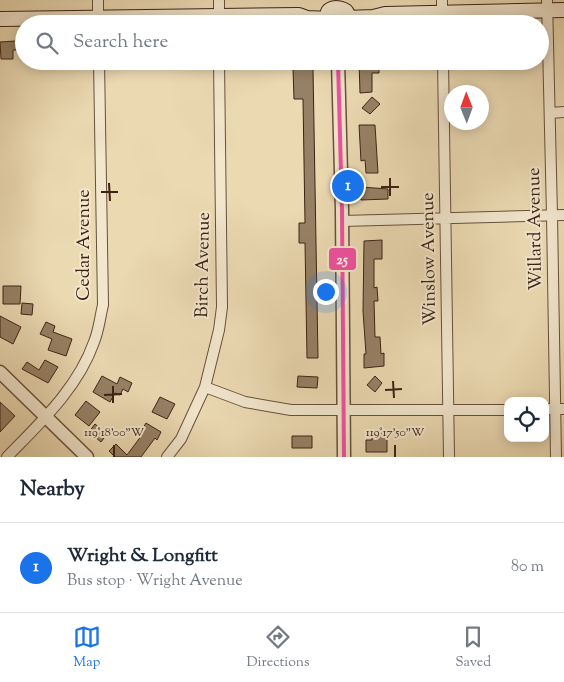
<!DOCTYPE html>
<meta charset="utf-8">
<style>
:root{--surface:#fff;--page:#f2f2f3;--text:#1f2937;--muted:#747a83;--line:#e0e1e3;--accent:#1a73e8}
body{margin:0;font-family:"Sorts Mill Goudy",serif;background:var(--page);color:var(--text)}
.controls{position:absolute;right:15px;bottom:15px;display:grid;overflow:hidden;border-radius:10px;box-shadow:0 2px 12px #0003}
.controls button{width:45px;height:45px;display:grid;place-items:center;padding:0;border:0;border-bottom:1px solid var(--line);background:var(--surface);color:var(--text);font:25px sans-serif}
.compass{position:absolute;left:444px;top:85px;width:45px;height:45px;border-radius:50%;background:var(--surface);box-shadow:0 2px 12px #0003;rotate:359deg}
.you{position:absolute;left:325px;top:291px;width:18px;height:18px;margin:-12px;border:4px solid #fff;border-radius:50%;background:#1a73e8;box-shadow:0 0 0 8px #1a73e833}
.badge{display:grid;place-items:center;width:32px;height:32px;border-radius:50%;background:var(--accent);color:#fff;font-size:16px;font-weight:700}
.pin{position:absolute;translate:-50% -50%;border:2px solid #fff;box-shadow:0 1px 5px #0006}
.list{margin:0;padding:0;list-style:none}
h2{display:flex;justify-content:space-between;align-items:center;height:65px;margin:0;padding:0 20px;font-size:21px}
h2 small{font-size:16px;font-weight:400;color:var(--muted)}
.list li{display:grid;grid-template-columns:32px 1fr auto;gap:15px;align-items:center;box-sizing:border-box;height:90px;padding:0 20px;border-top:1px solid var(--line)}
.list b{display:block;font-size:19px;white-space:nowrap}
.list p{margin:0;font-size:16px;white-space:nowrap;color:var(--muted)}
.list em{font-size:16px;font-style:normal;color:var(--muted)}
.icon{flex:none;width:28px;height:28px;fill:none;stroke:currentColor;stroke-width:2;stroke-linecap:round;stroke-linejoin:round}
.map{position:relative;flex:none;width:564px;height:457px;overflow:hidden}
.search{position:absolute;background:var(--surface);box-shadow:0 2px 12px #0003;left:15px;right:15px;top:15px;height:55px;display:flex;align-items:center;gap:12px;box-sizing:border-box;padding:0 18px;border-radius:28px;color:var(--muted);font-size:19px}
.sheet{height:155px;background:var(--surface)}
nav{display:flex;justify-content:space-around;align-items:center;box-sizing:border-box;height:70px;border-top:1px solid var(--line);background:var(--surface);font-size:14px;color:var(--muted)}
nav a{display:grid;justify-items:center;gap:2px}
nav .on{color:var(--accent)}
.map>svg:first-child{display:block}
.building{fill:#978166;stroke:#3d2214}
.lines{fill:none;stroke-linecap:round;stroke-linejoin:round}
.minor-casing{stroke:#68503c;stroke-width:12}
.tertiary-casing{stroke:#68503c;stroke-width:15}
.secondary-casing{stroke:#3d2214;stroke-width:16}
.minor{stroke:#f2e6cd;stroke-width:10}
.tertiary{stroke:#f2e6cd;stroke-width:12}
.secondary{stroke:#f2e6cd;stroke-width:14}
.bus-1-casing{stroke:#f2e6cd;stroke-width:8}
.bus-1{stroke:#ef519e;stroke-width:4}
.ticks{fill:none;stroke:#3d2214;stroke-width:2}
.labels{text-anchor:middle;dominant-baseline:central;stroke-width:4;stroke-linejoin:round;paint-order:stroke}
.street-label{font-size:18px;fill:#3d2214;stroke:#f2e6cd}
.ticks-label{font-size:12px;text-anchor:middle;fill:#3d2214;stroke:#f2e6cd;stroke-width:4;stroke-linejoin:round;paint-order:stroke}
.line-badge{stroke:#f2e6cd;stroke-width:2}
.badge-label{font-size:14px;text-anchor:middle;font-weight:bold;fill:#fff}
</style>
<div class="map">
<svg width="564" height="457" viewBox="0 0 564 457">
<rect width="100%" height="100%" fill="#ebd9b2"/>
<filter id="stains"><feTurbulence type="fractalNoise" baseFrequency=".004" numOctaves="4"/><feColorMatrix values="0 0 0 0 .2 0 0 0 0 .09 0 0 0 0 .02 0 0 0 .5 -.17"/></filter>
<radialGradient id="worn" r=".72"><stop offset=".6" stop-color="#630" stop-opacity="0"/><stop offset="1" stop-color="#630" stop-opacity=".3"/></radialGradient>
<!-- building -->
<path class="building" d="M16 38H24V50H13V59H1L0 42 16 41Z
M359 61H379V73H372V92L360 93Z
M293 69H313L318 358H307L305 243H299V223H305L303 99H294Z
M372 97 380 104 370 114 362 108Z
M359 125H375L378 173H366L365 160 361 161Z
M361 187 388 189V199L361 200Z
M382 240V259H374V288L377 287 378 301H374L375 337H380L381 354 384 353V366L364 368V354H366L363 311 364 241Z
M3 286H21L20 304H3Z
M22 303 33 304 32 315 21 314Z
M0 316 21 327 13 344 0 337Z
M46 322 55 326 53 332 72 339 66 356 48 350 52 339 40 334Z
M45 360 58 367 48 383 22 369 27 362 39 370Z
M102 376 117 384 120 377 132 383 128 392 123 389 120 395 115 393 110 402 93 392Z
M298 376 318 377 317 388 297 387Z
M375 376 382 383 375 392 367 385Z
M160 397 175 404 167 419 152 412Z
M86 401 100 412 89 426 75 415Z
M0 402 15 416 0 432Z
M146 423 161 432 157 440 155 438 141 457H115L109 451 116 444 127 455 142 435 140 433Z
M95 424 107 434 101 442 89 432Z
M372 431H387V452H366V440H372Z
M292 436H312V448H292Z"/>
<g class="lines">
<!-- minor casing -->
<g class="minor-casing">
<path id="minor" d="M98 0V23
M219 0V24
M442 0V24
M547 0 552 215 556 457
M443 61 449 457
M550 113 564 112
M342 221 564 215
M205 387 245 402 291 410H508
M545 409H564
M7 457C40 423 78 388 94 342 99 330 100 317 103 305L99 61
M167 457 181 439 205 387 219 330 222 307 219 61"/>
</g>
<!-- tertiary casing -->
<g class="tertiary-casing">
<path id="tertiary" d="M338 61 342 210 344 457
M0 372 87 457"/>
</g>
<!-- secondary casing -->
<g class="secondary-casing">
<path id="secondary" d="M346 18 373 17 385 14 564 10
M0 19 299 15 307 18 329 19
M336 24 329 19C319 0 365 9 340 23"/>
</g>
<!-- minor -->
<use href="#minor" class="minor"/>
<!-- tertiary -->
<use href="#tertiary" class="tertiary"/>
<!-- secondary -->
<use href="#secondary" class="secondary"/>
<!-- bus-1 casing -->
<g class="bus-1-casing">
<path id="bus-1" d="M338 61 342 210 344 457"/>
</g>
<!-- bus-1 -->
<use href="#bus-1" class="bus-1"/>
</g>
<!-- ticks -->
<path class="ticks" d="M390 178V196M109 183 110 201M381 187H399M101 192H118M393 381 394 398M113 386V403M385 390 402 389M104 395 122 394M114 445V457M395 445V457"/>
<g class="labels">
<!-- street labels -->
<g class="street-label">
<text transform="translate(536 229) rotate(-91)">Willard Avenue</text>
<text transform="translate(85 245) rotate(-90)">Cedar Avenue</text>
<text transform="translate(430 259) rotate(-91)">Winslow Avenue</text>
<text transform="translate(204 265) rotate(-89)">Birch Avenue</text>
</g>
</g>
<g class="ticks-label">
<text x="114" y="436">119°18'00"W</text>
<text x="395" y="436">119°17'50"W</text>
</g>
<rect class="line-badge" x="328" y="247" width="29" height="24" rx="5" fill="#ef519e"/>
<g class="badge-label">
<text x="342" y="264">25</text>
</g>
<rect width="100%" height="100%" filter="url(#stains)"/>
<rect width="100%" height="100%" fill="url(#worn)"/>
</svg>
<div class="controls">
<button><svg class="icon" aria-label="locate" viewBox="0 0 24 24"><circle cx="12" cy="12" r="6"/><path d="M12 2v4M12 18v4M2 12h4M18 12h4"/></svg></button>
</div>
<svg class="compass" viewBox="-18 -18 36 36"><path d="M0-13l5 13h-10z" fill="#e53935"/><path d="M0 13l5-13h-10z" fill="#747a83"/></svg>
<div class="you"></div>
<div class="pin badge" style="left:348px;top:186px">1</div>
<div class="search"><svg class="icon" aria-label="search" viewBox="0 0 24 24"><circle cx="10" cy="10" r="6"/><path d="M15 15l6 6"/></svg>Search here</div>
</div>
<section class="sheet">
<h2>Nearby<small></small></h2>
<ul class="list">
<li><span class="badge">1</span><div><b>Wright &amp; Longfitt</b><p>Bus stop · Wright Avenue</p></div><em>80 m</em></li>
</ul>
</section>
<nav>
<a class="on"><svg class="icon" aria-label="map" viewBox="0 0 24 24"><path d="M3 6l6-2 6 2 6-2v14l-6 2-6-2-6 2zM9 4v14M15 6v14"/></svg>Map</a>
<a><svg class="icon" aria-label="directions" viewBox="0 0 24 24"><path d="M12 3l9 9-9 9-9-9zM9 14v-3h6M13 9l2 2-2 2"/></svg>Directions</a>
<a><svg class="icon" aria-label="saved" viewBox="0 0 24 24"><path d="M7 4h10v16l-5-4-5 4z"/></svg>Saved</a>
</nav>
